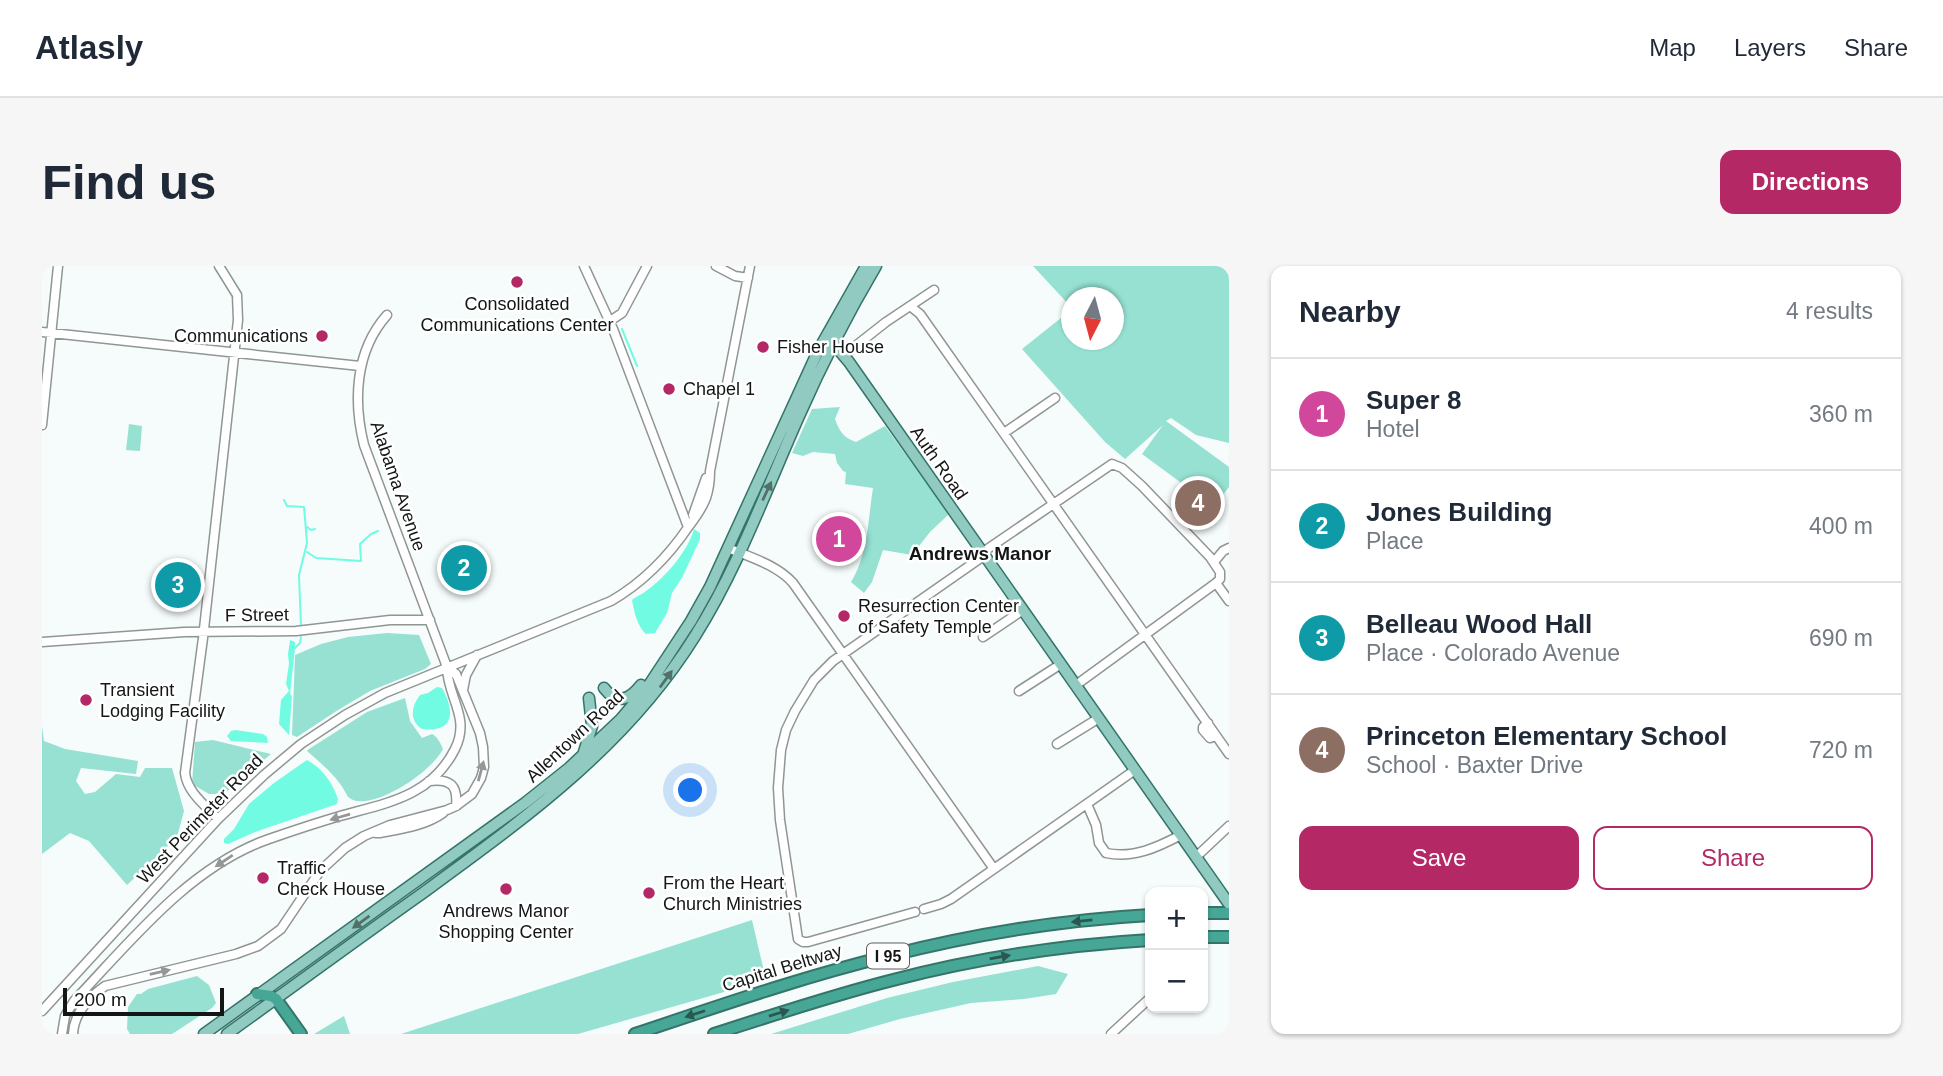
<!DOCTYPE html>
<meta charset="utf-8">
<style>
:root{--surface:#fff;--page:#f6f6f7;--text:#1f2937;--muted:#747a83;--line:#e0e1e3;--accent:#b42965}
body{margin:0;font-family:Arial,sans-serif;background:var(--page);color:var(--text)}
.controls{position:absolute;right:21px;bottom:21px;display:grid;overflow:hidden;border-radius:14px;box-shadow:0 2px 5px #0004}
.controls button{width:63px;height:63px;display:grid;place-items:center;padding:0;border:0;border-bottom:2px solid var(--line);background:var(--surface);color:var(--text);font:35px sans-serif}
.compass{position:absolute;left:1019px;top:21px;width:63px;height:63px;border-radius:50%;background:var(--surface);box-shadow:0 2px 5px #0004;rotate:186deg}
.scale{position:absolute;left:21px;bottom:18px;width:161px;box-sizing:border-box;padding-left:7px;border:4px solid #131615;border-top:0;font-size:19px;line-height:24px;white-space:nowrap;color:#131615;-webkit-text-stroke:5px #fff;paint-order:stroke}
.you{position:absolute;left:649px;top:525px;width:24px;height:24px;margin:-18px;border:5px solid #fff;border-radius:50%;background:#1a73e8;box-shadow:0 0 0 10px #1a73e833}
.badge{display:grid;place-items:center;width:46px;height:46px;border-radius:50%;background:var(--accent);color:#fff;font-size:23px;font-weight:700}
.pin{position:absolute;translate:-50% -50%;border:4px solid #fff;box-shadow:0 2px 7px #0006}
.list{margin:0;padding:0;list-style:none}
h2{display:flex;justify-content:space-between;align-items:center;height:91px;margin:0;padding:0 28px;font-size:30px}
h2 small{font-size:23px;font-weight:400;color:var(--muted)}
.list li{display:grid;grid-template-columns:46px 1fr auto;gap:21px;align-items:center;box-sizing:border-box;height:112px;padding:0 28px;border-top:2px solid var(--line)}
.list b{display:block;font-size:26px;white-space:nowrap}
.list p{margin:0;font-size:23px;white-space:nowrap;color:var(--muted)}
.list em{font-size:23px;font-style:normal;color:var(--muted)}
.actions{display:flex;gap:14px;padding:21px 28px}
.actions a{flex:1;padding:16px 0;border:2px solid var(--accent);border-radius:14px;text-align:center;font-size:24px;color:var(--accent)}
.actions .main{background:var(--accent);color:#fff}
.map{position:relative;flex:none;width:1187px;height:768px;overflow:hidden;border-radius:14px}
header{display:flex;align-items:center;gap:42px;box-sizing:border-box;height:98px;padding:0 35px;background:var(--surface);border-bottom:2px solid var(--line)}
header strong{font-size:33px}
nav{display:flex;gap:38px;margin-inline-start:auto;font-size:24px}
.intro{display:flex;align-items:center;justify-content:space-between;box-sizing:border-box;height:168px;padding:0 42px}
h1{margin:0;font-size:49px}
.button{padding:18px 32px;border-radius:14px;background:var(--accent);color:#fff;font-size:24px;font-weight:700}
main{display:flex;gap:42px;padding:0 42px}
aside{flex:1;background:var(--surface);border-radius:14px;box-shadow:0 2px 5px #0004}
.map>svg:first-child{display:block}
.green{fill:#96e1d2}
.water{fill:#71fbe2}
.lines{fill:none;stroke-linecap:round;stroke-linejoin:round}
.stream{stroke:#71fbe2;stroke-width:2}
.minor-casing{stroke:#8f9694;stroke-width:11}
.major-casing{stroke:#357469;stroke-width:13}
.highway-casing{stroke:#357469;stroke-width:14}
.minor{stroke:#fff;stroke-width:8}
.major{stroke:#91cac0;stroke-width:10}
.highway{stroke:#47a796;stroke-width:10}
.oneway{fill:#52706a}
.oneway2{fill:#959696}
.oneway3{fill:#2a574f}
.poi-dot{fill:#b42965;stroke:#fff;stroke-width:2.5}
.labels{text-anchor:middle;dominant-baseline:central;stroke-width:5;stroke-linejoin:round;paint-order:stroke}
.shield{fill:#fff;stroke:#5a5c5b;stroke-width:2}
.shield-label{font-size:16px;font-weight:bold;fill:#131615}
.poi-label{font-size:18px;fill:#131615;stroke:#fff;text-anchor:start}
.street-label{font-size:18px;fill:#131615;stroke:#fff}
.neighbourhood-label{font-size:19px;font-weight:bold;fill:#131615;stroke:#fff}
</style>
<header>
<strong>Atlasly</strong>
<nav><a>Map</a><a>Layers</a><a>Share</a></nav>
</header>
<div class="intro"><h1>Find us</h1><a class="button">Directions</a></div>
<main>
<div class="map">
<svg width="1187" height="768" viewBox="0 0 1187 768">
<rect width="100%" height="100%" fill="#f5fcfb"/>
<!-- green -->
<path class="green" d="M991 0H1187V177L1154 169 1129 152 1124 155 1187 201V221L1172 241 1100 188 1121 159 1083 193 1063 176 980 83 1029 44 1030 74H1072V32H1030L1029 41Z
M798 141 793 153C797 165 802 172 814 176L843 160 907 248 888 266 870 289 841 284 830 316 822 327 809 316C826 289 826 253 831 222L803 218 804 206 801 205 795 197 793 188 771 186 761 190 750 187 770 143Z
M87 158 100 160 98 185 84 184Z
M345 367 377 369 389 398 383 403 328 425 296 444 255 471 250 469 253 389 279 378 306 371Z
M363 432 368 455 380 472 390 468C395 470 399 478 401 483 390 505 341 538 316 535 312 535 309 533 306 531 297 512 281 499 265 485L267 483 325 446Z
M0 460 2 475 23 483 96 495 94 508 39 502 34 515 43 528 53 526 74 508 98 511 103 502H130L142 545 135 571 85 619 47 575 28 567 0 588Z
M171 474 229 488 182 528H167L150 518 153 476Z
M710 654 724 714 536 768H359Z
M996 700 1026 708 1014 728 982 733 929 737 858 753 806 768H729L845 732 911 716Z
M155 710 167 719 174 737 170 742 130 768H88L85 763 86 741 95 728H99L106 723Z
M302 750 308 768H272Z"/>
<!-- water -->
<path class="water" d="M652 263 658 267V273L641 310 630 327 625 347 613 367 604 368C595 360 592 345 590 334 594 330 600 329 604 325 623 312 646 285 652 263Z
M248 374 253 376V382L248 428 250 430 247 469 237 458 239 434 247 425 244 418 247 398 246 388Z
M395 421 400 422C413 445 413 467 380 463 367 454 369 441 378 429L386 427Z
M193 464 221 468 225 471 226 477 189 475 185 470 189 465Z
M265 494C281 503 290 516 296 533L295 538 213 566 186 578 182 577V573L192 563 207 538 232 517Z"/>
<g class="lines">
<!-- stream -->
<path class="stream" d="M580 63 595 100
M242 234 245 240 262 241 265 277 257 309 259 360
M265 261 269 264 273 263
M265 286 274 292 319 295 318 278 329 268 336 265
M253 382 258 377 259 371"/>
<!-- minor casing -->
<g class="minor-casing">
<path id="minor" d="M542 0 571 63 646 261
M674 0 693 10 706 12
M868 40 878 48 1187 488
M568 55 580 47 605 0
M0 66 318 100
M802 89 844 56 892 24
M0 159 16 0
M962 167 1013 132
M651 249 664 212
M686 282C708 291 735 299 751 317L952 603
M941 286 1070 198 1080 202 1100 220 1168 291 1178 306V313L1174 317
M1172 296 1181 285 1187 282
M1174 317 1187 335
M941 371 981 344
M0 376 142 366 254 365 348 354H388
M1034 419 1174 317
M421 424 424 409 435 389
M977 425 1019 398
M1166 457 1161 461V464L1168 472 1174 470
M1015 478 1057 452
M387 515C409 512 416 520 414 540
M1045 538 1054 559 1057 577 1064 587C1091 593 1116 581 1139 569
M176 553C163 539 145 526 143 507L161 372 196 54 195 29 177 0
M334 567H338C359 563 383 560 401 547
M1154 591 1187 560
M882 643 899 638 909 633 1093 504
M873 646 766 676H761L756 673 738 554 736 522 739 484 744 464 753 445 772 414 791 395 943 289
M0 745 176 553 222 509 259 478 303 449 343 427 569 335C602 316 626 291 647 260 654 251 660 242 664 232 667 223 668 214 668 205L708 0
M20 768 23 750 32 735C88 676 148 600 227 573 250 565 274 557 298 550 344 537 389 531 413 483 429 451 405 431 405 401L322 179C311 135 313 85 345 49
M31 768C32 747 46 732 63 720L194 688 216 680 239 663 278 605 303 582 322 570 348 559 405 544 414 540 430 528 439 512 442 501 441 481 438 467 414 408 405 401
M1069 768 1108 732"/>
</g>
<!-- major casing -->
<g class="major-casing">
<path id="major" d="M784 76 796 83 807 96 1187 638
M562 422C575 439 587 434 599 419
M542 486 550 460 547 432
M162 768 483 537 527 502 579 453 605 422 649 355 668 321 776 85 824 0
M185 768C249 722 313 675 378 629 482 553 584 481 653 370 696 302 724 224 757 150 780 98 805 49 834 0"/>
</g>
<!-- highway casing -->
<g class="highway-casing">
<path id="highway" d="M1161 647H1187
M1161 671H1187
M215 728 229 730 234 733 259 768
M593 768C677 740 760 711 846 690 932 668 1020 654 1108 649
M672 768C731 749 791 729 851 714 935 692 1022 679 1108 674"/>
</g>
<!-- minor -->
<use href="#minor" class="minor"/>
<!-- major -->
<use href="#major" class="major"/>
<!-- highway -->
<use href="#highway" class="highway"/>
</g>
<!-- one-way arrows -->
<defs><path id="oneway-solid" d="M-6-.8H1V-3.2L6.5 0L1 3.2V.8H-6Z" transform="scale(1.75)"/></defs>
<g class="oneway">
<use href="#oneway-solid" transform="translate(725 225) rotate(-65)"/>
<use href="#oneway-solid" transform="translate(624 413) rotate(-54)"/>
<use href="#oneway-solid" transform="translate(319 656) rotate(144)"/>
</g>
<g class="oneway2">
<use href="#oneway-solid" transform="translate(439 505) rotate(-75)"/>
<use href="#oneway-solid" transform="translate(298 551) rotate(164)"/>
<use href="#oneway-solid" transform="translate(182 595) rotate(146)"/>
<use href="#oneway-solid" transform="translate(118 706) rotate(-13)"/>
</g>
<g class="oneway3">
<use href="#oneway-solid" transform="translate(1040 655) rotate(174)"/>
<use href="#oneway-solid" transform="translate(958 691) rotate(-10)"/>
<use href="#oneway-solid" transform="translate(737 747) rotate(-17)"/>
<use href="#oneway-solid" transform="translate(653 748) rotate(162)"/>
</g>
<!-- markers -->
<g class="poi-dot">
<circle cx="475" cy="16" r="7"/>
<circle cx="280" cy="70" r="7"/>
<circle cx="721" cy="81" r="7"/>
<circle cx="627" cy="123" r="7"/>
<circle cx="802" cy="350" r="7"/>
<circle cx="44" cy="434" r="7"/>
<circle cx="221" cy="612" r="7"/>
<circle cx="464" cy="623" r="7"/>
<circle cx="607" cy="627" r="7"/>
</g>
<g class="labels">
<!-- shield labels -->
<rect class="shield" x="825" y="677.5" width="42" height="25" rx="5"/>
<g class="shield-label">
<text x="846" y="690">I 95</text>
</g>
<!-- poi labels -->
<g class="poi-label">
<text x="475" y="38" text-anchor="middle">Consolidated<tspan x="475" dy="21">Communications Center</tspan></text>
<text x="266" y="70" text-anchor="end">Communications</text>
<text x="735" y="81">Fisher House</text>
<text x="641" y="123">Chapel 1</text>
<text x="816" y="340">Resurrection Center<tspan x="816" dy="21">of Safety Temple</tspan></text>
<text x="58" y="424">Transient<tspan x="58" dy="21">Lodging Facility</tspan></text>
<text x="235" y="602">Traffic<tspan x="235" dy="21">Check House</tspan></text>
<text x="621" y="617">From the Heart<tspan x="621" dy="21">Church Ministries</tspan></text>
<text x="464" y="645" text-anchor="middle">Andrews Manor<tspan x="464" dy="21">Shopping Center</tspan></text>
</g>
<!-- street labels -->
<g class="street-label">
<text transform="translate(897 197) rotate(55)">Auth Road</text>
<text transform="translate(356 220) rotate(71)">Alabama Avenue</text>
<text transform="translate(215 349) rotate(-1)">F Street</text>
<text transform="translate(533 470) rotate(-43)">Allentown Road</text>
<text transform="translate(158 553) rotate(-46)">West Perimeter Road</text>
<text transform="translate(740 702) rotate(-17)">Capital Beltway</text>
</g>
<!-- neighbourhood labels -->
<g class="neighbourhood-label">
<text x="938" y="287">Andrews Manor</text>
</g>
</g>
</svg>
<div class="controls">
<button>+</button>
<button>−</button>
</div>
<svg class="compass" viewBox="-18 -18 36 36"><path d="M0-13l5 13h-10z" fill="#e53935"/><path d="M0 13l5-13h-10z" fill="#747a83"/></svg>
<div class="scale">200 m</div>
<div class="you"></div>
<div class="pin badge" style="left:797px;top:273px;background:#d1479c">1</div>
<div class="pin badge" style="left:422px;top:302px;background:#0f9aa8">2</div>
<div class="pin badge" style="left:136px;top:319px;background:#0f9aa8">3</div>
<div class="pin badge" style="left:1156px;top:237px;background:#8d6e63">4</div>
</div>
<aside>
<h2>Nearby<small>4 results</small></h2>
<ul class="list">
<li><span class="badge" style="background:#d1479c">1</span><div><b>Super 8</b><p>Hotel</p></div><em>360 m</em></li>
<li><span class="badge" style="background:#0f9aa8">2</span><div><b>Jones Building</b><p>Place</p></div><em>400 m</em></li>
<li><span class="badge" style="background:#0f9aa8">3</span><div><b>Belleau Wood Hall</b><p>Place · Colorado Avenue</p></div><em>690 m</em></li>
<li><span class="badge" style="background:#8d6e63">4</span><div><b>Princeton Elementary School</b><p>School · Baxter Drive</p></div><em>720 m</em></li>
</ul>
<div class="actions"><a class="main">Save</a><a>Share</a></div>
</aside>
</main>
